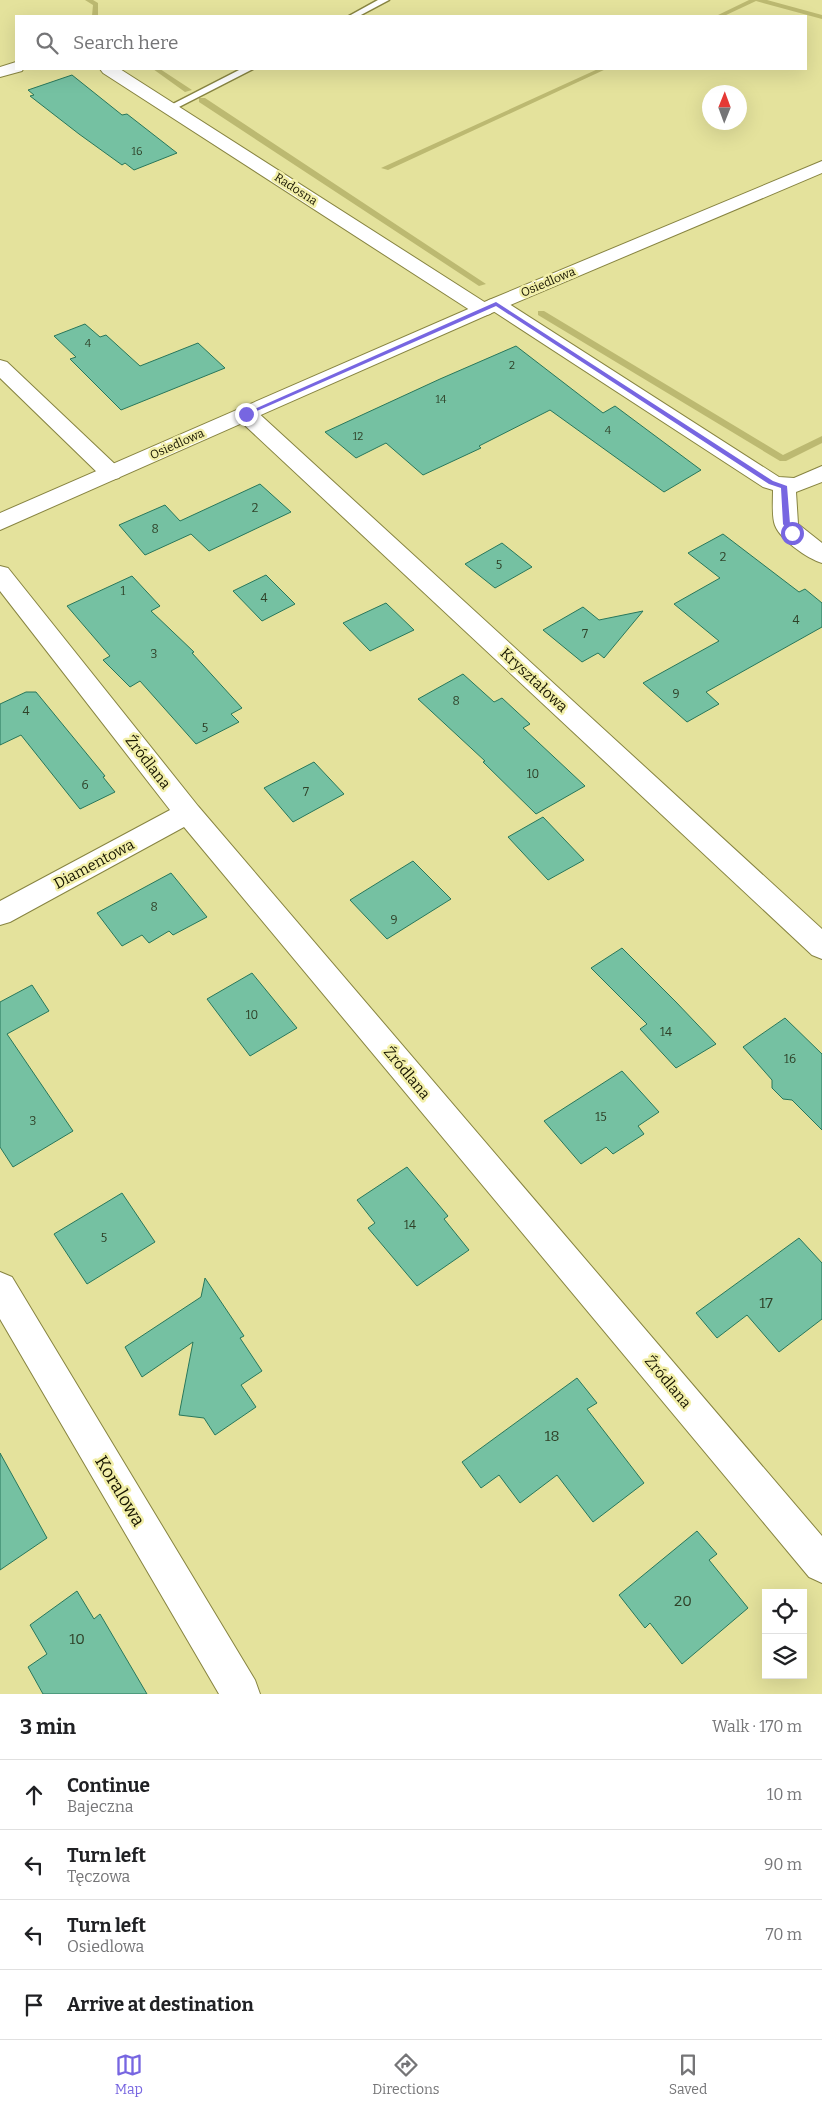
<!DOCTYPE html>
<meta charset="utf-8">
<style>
:root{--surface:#fff;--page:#f6f6f6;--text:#202124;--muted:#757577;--line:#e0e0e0;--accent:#7766e1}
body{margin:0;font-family:Bitter,serif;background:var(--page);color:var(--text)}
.controls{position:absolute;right:15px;bottom:15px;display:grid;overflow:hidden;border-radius:0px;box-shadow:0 5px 20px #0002}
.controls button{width:45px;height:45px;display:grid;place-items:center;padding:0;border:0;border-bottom:1px solid var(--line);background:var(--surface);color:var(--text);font:25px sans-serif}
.compass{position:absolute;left:702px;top:85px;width:45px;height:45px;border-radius:50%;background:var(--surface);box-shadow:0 5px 20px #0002;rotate:1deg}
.stop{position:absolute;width:15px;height:15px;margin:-11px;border:4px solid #7766e1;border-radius:50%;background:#fff}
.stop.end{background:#7766e1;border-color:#fff;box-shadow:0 1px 5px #0008}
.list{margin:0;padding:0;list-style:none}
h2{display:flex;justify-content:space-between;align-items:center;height:65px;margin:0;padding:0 20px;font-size:21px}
h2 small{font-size:16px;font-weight:400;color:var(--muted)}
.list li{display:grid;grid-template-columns:32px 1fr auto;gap:15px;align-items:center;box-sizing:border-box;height:70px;padding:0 20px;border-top:1px solid var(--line)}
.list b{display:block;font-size:19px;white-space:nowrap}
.list p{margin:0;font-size:16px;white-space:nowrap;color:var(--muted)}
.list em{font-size:16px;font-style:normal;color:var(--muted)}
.icon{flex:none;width:28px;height:28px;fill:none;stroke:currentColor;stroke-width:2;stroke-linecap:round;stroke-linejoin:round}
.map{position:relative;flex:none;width:822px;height:1694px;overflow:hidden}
.search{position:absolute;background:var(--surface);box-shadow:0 5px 20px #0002;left:15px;right:15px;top:15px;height:55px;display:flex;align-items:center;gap:12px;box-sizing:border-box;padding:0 18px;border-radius:0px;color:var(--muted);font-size:19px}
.sheet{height:345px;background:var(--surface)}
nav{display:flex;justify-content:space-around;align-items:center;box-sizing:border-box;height:70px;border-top:1px solid var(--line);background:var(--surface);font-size:14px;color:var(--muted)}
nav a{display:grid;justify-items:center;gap:2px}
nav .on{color:var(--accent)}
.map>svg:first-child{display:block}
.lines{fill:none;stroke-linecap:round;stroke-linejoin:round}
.stream{fill:#bcb971;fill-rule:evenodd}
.building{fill:#75c1a2;stroke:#28775b}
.service-casing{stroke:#878441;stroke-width:3}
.minor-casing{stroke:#878441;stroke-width:2}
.tertiary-casing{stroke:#878441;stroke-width:2}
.service{fill:#fff;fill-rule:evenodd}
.minor{fill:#fff;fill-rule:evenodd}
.tertiary{fill:#fff;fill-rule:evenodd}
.route{fill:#7766e1}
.labels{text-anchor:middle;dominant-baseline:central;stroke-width:5;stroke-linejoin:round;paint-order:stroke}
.far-number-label{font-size:11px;fill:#2f4128}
.far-street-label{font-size:12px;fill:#181600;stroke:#f2efa9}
.number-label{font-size:12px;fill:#2f4128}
.street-label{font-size:15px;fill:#181600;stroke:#f2efa9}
.near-number-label{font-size:15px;fill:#2f4128}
.near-street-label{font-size:18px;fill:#181600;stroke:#f2efa9}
</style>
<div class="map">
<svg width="822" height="1694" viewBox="0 0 822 1694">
<rect width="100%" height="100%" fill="#e4e29c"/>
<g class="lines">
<!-- stream -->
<path class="stream" d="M85 0H93L98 3V16H92L93 5Z
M749 0H767L822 15V19L756 1 724 16H716Z
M153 69H160L192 90 185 92Z
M598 69H606L388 170 381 168Z
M199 98H205L486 284 479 286 199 102Z
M538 311H544L783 455 822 436V443L786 461H780L538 315Z"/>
</g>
<!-- building -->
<path class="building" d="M72 75 122 115 127 114 177 153 134 170 125 163 122 165 79 134 30 96 34 95 28 90Z
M85 324 100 337 106 335 140 366 198 343 225 368 121 410 70 359 76 357 54 336Z
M516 346 603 413 615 406 701 470 664 492 550 410 479 446 481 448 423 475 386 443 356 458 325 432 440 379Z
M260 484 291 512 209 551 191 534 145 555 119 525 165 505 180 521Z
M723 534 799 592 805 589 822 603V627L706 692 719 704 687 722 643 683 719 641 674 604 720 578 688 553Z
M502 543 532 567 495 588 465 564Z
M266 575 295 604 262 621 233 591Z
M132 576 160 606 151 611 194 652 192 653 242 708 231 714 239 722 196 744 140 681 130 687 103 660 110 656 67 606Z
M386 603 414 630 370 651 343 623Z
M583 607 599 620 643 611 604 658 598 653 582 662 543 630Z
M463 674 494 702 502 698 530 724 523 728 585 786 536 814 483 762 485 761 418 699Z
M26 692H36L105 776 103 777 115 792 80 809 21 735 0 745V704Z
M314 762 344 794 293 822 264 788Z
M543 817 584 860 548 880 508 837Z
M413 861 451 899 387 939 350 900Z
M171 873 207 917 173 935 169 931 149 943 142 935 122 946 97 913Z
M622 948 676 1002 716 1044 676 1068 640 1029 647 1024 591 968Z
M252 973 297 1028 250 1056 207 999Z
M32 985 49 1011 7 1034 73 1131 13 1167 0 1147V1002Z
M785 1018 822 1054V1130L792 1100 783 1099 772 1088V1080L743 1047Z
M622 1071 659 1112 638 1126 644 1134 613 1154 606 1147 581 1164 544 1121Z
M407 1167 448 1216 444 1219 469 1250 417 1286 368 1228 375 1223 357 1200Z
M122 1193 155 1242 87 1284 54 1234Z
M799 1238 822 1263V1319L779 1352 747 1315 717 1338 696 1313Z
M205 1278 244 1336 240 1338 262 1371 241 1385 256 1407 215 1435 204 1418 179 1415 193 1342 142 1377 125 1347 201 1297Z
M577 1378 597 1403 587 1409 644 1483 593 1522 557 1475 520 1503 499 1475 481 1488 462 1462Z
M0 1453 47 1538 0 1570Z
M697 1531 717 1554 709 1560 748 1608 682 1664 650 1623 645 1628 619 1595Z
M77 1591 94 1619 100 1614 147 1694H43L28 1667 47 1654 30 1625Z"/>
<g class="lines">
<!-- service casing -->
<g class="service-casing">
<path id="service" d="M378 0H389L359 16H349Z
M241 69H253L173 110 170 111 165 108Z"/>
</g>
<!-- minor casing -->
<g class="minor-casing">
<path id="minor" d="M16 62V69H23L22 71 0 77V67Z
M100 69H120L486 303 489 300 496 298 503 300 779 477 794 478 822 466V482L796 492 798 524 822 543V563C808 559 777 538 774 522 772 512 773 500 773 490L763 487 493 311 490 314 483 316 476 314 103 73Z
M0 360 7 362 119 468 122 473 119 478 111 480 103 478 0 378Z
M246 407 254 409 822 929V959L812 955 238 419 235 414 238 409Z
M0 566 8 568 198 806 822 1536V1583L809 1577 184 827 10 922 0 925V901L170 810 0 591Z
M0 1272 12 1277 255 1680 260 1694H219L0 1319Z"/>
</g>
<!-- tertiary casing -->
<g class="tertiary-casing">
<path id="tertiary" d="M822 161V173L503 308 0 530V513L489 300Z"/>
</g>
<!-- service -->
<use href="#service" class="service"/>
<!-- minor -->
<use href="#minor" class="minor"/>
<!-- tertiary -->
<use href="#tertiary" class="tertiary"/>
</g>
<!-- route -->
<path class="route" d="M496 302 773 481 787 486 790 524 795 533 794 534H789L783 524 781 488 769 484 496 306 248 415 243 414Z"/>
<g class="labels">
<!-- far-number labels -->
<g class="far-number-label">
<text x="137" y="151">16</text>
<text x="88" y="343">4</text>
<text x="512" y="365">2</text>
<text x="441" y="399">14</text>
<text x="608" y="430">4</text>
<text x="358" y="436">12</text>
</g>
<!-- far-street labels -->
<g class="far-street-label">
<text transform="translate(296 189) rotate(33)">Radosna</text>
<text transform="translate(548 282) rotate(-23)">Osiedlowa</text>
<text transform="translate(177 444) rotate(-24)">Osiedlowa</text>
</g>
<!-- number labels -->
<g class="number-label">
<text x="255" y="508">2</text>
<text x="155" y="529">8</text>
<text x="723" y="557">2</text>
<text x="499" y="565">5</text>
<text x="123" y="591">1</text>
<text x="264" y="598">4</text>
<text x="796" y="620">4</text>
<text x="585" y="634">7</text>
<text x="154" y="654">3</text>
<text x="676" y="694">9</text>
<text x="456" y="701">8</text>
<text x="26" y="711">4</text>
<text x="205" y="728">5</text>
<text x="533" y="774">10</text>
<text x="85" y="785">6</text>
<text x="306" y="792">7</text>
<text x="154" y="907">8</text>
<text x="394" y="920">9</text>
<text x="252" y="1015">10</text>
<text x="666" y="1032">14</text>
<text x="790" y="1059">16</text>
<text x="601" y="1117">15</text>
<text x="33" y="1121">3</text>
<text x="410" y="1225">14</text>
<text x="104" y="1238">5</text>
</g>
<!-- street labels -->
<g class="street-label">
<text transform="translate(534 680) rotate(43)">Kryształowa</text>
<text transform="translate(148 762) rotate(52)">Źródlana</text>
<text transform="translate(94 864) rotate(-28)">Diamentowa</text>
<text transform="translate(407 1073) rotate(50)">Źródlana</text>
<text transform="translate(668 1382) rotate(50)">Źródlana</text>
</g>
<!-- near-number labels -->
<g class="near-number-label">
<text x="766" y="1303">17</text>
<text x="552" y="1436">18</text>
<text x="683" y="1601">20</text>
<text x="77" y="1639">10</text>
</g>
<!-- near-street labels -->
<g class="near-street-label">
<text transform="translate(120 1491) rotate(59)">Koralowa</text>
</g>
</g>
</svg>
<div class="controls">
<button><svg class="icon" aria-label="locate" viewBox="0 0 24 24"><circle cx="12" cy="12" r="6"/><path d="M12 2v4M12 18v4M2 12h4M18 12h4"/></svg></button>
<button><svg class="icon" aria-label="layers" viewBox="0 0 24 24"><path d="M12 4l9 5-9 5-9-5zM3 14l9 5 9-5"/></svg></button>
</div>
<svg class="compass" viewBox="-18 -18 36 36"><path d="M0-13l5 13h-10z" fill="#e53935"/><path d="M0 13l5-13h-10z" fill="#757577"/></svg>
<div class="stop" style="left:792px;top:533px"></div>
<div class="stop end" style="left:246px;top:414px"></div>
<div class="search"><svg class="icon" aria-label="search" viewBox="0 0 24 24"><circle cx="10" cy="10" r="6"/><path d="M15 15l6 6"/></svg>Search here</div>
</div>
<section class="sheet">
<h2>3 min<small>Walk · 170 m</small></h2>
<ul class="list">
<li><svg class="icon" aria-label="ahead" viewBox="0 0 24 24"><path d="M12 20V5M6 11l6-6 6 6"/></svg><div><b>Continue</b><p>Bajeczna</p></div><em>10 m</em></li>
<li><svg class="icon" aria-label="left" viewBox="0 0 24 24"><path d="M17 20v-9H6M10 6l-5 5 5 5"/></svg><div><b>Turn left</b><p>Tęczowa</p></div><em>90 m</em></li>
<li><svg class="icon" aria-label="left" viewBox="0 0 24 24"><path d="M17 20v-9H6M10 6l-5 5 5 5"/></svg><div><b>Turn left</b><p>Osiedlowa</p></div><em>70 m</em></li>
<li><svg class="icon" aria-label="arrive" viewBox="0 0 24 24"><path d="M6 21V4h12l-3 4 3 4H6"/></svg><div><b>Arrive at destination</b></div></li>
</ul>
</section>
<nav>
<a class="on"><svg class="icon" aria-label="map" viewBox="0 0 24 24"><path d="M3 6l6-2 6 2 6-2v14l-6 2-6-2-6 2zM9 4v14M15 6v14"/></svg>Map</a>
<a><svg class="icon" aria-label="directions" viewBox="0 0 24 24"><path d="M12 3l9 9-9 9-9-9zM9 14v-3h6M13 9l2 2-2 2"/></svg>Directions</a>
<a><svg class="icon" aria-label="saved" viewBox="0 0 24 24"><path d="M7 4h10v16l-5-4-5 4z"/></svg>Saved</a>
</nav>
